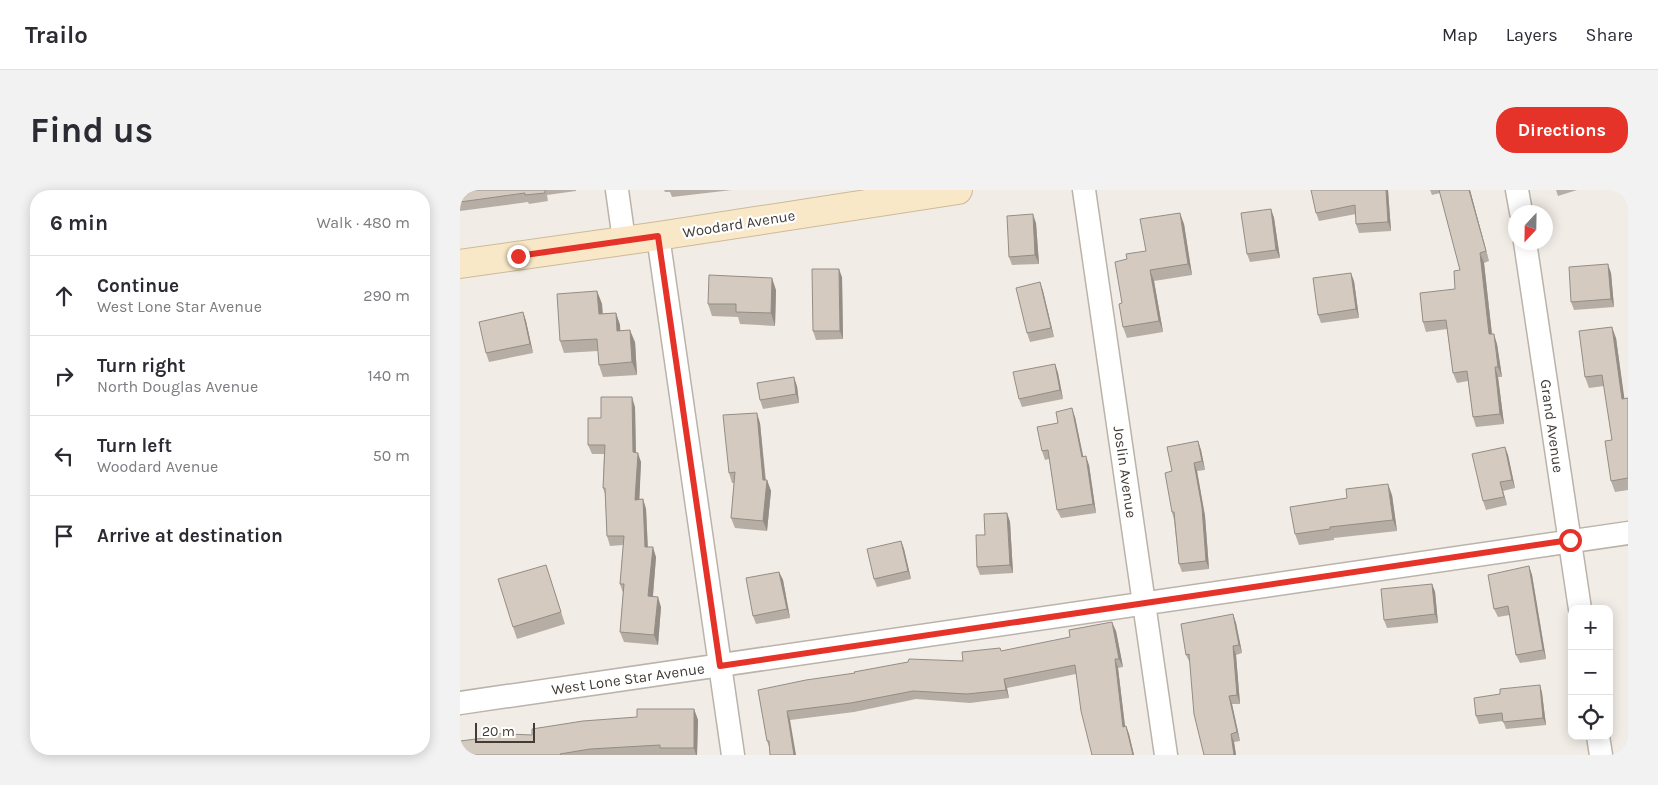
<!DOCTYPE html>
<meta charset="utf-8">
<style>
:root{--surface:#fff;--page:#f2f2f3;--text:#2b2b33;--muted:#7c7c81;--line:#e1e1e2;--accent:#e53329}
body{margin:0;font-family:Karla,sans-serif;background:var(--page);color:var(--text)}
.controls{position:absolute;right:15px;bottom:15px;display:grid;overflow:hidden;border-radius:10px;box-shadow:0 2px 12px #0003}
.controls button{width:45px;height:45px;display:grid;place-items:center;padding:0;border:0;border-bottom:1px solid var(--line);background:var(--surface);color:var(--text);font:25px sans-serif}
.compass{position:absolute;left:1048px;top:15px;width:45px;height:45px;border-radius:50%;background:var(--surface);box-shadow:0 2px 12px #0003;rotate:202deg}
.scale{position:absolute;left:15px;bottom:12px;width:60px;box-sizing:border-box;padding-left:5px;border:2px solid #433c36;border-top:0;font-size:14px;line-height:18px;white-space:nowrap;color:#433c36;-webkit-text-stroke:4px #fff;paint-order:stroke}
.stop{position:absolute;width:15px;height:15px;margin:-11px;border:4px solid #e53329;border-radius:50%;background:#fff}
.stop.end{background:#e53329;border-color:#fff;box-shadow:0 1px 5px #0008}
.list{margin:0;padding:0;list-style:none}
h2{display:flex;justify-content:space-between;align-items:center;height:65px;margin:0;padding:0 20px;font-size:21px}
h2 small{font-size:16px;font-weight:400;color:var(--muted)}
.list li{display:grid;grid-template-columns:32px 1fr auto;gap:15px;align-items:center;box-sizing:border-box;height:80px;padding:0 20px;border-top:1px solid var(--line)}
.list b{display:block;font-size:19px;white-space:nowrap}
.list p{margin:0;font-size:16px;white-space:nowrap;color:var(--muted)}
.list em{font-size:16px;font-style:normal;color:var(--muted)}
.icon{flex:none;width:28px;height:28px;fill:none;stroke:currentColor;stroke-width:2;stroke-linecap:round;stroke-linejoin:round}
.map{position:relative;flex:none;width:1168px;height:565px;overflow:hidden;border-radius:20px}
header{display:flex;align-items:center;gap:30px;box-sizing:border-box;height:70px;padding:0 25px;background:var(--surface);border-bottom:1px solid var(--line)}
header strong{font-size:24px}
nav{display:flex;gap:28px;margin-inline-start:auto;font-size:18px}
.intro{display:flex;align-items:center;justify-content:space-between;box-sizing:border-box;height:120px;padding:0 30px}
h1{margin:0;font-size:35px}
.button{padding:12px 22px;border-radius:20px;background:var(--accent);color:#fff;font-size:18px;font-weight:700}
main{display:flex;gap:30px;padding:0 30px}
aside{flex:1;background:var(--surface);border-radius:20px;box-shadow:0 2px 12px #0003}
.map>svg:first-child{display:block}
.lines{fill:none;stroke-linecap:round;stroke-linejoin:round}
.street-casing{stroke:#bbb3a9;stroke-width:25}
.secondary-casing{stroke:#cdba99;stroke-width:30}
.street{stroke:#fff;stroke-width:22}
.secondary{stroke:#f9e8c8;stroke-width:28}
.wall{fill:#b6aea4}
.shaded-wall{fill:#948d86}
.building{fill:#d4cabf;stroke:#948d86}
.route{stroke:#e53329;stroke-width:6}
.labels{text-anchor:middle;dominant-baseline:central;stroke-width:4.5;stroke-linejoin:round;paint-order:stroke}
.street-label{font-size:15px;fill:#433c36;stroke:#fff}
</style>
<header>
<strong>Trailo</strong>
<nav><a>Map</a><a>Layers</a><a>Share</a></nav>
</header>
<div class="intro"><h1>Find us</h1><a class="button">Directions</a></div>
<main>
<aside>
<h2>6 min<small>Walk · 480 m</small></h2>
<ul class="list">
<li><svg class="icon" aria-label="ahead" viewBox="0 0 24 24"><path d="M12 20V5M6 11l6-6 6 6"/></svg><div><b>Continue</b><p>West Lone Star Avenue</p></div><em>290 m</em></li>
<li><svg class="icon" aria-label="right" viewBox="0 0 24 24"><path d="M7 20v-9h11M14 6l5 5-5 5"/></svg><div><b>Turn right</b><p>North Douglas Avenue</p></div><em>140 m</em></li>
<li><svg class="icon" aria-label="left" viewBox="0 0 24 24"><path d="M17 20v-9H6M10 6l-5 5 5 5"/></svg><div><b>Turn left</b><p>Woodard Avenue</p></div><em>50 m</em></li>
<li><svg class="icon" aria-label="arrive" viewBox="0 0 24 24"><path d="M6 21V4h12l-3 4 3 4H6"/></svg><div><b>Arrive at destination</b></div></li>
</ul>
</aside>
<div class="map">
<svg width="1168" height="565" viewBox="0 0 1168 565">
<rect width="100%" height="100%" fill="#f1ece6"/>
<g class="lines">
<!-- street casing -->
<g class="street-casing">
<path id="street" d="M157 0 164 50
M624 0 706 565
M1057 0 1061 22
M198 46 273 565
M1065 52 1120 419
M0 513 1168 343
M1138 546 1141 565"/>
</g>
<!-- secondary casing -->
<g class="secondary-casing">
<path id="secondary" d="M0 74 198 46 498 0"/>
</g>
<!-- street -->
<use href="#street" class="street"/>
<!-- secondary -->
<use href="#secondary" class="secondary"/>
</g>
<!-- wall -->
<path class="wall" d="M0 0H116V1L87 5 88 11 69 14 68 12 0 21Z
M204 0H272L212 7 210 2H205Z
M928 0 931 41 899 43 896 34V24L859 31 856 23Z
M970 0H1010L1029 71 1024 73 1032 144 1037 154 1042 187H1038L1044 234 1016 237 1013 227 1008 191 997 193 993 183 987 139 966 142 963 132 995 99 1000 80 980 3 972 5Z
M1096 0H1117L1098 6Z
M811 19 814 28 820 68 790 72 787 64Z
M576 33 579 74 552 75 549 67Z
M724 34 732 85 694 91 703 142 667 148 663 137 662 113 667 69 686 61Z
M1151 83 1154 117 1114 120 1111 112Z
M382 87 383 149 356 150 353 141Z
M894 91 899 128 861 133 858 125Z
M580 92 583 101 594 147 570 152 567 143Z
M316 100 315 136 280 134 278 127 252 126 248 114Z
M137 101 142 114 143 124 156 123 160 135V140L175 152 177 185 143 187 139 175 138 161 104 163 100 151Z
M63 122 66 131 73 163 29 172 26 163Z
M1156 148 1164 209 1168 208V300L1155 302 1151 291 1152 250 1144 196 1129 198 1125 187Z
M595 174 598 183 603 209 562 217 559 209Z
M337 196 339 213 303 219 300 210Z
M175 217 176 263 181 272 179 309H183L186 319 188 357 196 367 193 407 201 417 198 455 164 452 160 442 163 403 160 394 163 355 150 356 147 346 145 304 143 298 144 264H132L128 255 141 228Z
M615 227 623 267 629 275 636 323 601 328 597 320 589 269 585 270 582 261 598 233Z
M300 233 306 290H307L311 301 307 341 275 338 271 328 274 293H272L269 283Z
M738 251 741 260 745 280 737 281 745 326 749 379 722 382 719 374 714 330 712 322V281Z
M1045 257 1048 265 1055 298 1043 301 1047 315 1026 320 1023 311Z
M932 305 937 341 874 348V350L839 355 835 344Z
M547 323 550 332 553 383 520 385 517 377 525 345Z
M441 351 444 359 451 389 417 397 414 389Z
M86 375 105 434 57 449 53 437Z
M1069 376 1072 385 1086 469 1060 473 1056 465 1050 425 1038 427 1034 419Z
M319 382 323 390 330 428 296 434 293 426Z
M972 394 975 402 978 433 927 438 924 430Z
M773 424 776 433 782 463 776 465 780 514H772L780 551 774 552 776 565H744L730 473 726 465Z
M656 441 663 477 658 478 665 536H666L669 544 674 565H632L616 484 547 498 549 508 510 513 456 509 394 522 330 530 309 557 307 551 298 500 503 471 542 461Z
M1080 495 1082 503 1086 535 1046 539 1043 531 1019 534 1016 526 1040 504Z
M234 519 238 530 237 565H0L177 527Z"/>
<!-- shaded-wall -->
<path class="shaded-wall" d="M926 0H928L931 41 928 32Z
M1009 0H1010L1029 71 1026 61Z
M811 19 814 28 820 68 816 60Z
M720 23 724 34 732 85 728 74Z
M573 24 576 33 579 74 575 65Z
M1020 63 1024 73 1033 154 1029 144Z
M1148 74 1151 83 1154 117 1151 109Z
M379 79 382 87 383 149 380 141Z
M690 80 694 91 703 142 699 131Z
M891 83 894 91 899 128 896 119Z
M312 88 316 100 315 136 311 123Z
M580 92 583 101 594 147 591 138Z
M137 101 142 114 143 136 139 124Z
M63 122 66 131 73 163 70 154Z
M156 123 160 135 161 153 157 141Z
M1152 137 1156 148 1166 220 1162 209Z
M170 140 175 152 177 185 172 172Z
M1034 144 1037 154 1042 187 1038 177Z
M595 174 598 183 603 209 600 200Z
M1035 177 1038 187 1044 234 1040 224Z
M334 187 337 196 339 213 336 204Z
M172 207 175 217 176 272 173 262Z
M612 218 615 227 625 275 622 267Z
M297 223 300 233 306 299 307 290 311 301 307 341 303 331V290Z
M738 251 741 260 745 280 742 271Z
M1045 257 1048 265 1055 298 1052 290Z
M178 263 181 272 179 319 175 310Z
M626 266 629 275 636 323 633 314Z
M734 273 737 281 745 326 749 379 746 371Z
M1040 292 1043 301 1047 315 1044 307Z
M928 294 932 305 937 341 933 330Z
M183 309 186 319 188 366 185 357Z
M547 323 550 332 553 383 550 375Z
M441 351 444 359 451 389 448 381Z
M193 357 196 367 192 416 188 406Z
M1069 376 1072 385 1086 469 1083 460Z
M319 382 323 390 330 428 327 419Z
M972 394 975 402 978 433 975 424Z
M198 407 201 417 198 455 194 445Z
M773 424 776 433 782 463 779 455Z
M652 432 656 441 663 477 659 469Z
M773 456 776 465 780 514 777 505Z
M655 469 658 478 666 545 663 537Z
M544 489 547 498 549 508 546 500Z
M1080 495 1082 503 1086 535 1083 528Z
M769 506 772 514 780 551 777 542Z
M234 519 238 530 237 565H236L234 558Z
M327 521 330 530 336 565H334Z
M666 536 669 544 674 565H673Z
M771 544 774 552 776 565H774Z"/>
<!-- building -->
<path class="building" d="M0 0H85V3L65 5V3L0 12Z
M851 0H926L928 32 896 34 895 15 856 23Z
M979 0H1009L1026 61 1020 63 1029 144H1034L1038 177H1035L1040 224 1013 227 1007 181 993 183 986 130 963 132 960 103 995 99 994 81 1000 80Z
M811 19 816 60 787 64 781 23Z
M720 23 728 74 690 80 699 131 663 137 659 114 662 113 655 72 667 69 666 64 686 61 680 29Z
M573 24 575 65 549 67 547 26Z
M1148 74 1151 109 1111 112 1109 77Z
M352 79H379L380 141H353Z
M891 83 896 119 858 125 853 88Z
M249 85 312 88 311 123 276 122V114H248Z
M580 92 591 138 567 143 556 98Z
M137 101 139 124 156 123 157 141 170 140 172 172 139 175 137 149 100 151 97 104Z
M63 122 70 154 26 163 19 132Z
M1152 137 1162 209 1168 208V288L1151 291 1145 251 1152 250 1142 185 1125 187 1119 141Z
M595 174 600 200 559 209 553 182Z
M334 187 336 204 300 210 297 193Z
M141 207H172L173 262 178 263 175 310 183 309 185 357H193L188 406 198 407 194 445 160 442 164 394H160L164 346H147L145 298H143L145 255H128V228H141Z
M612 218 622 267 626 266 633 314 597 320 588 260 582 261 577 237 598 233 596 222Z
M297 223 303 290H307L303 331 271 328 275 282 269 283 263 225Z
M738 251 742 271 734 273 742 317 746 371 719 374 714 322H712L705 283 712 281 707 257Z
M1045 257 1052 290 1040 292 1044 307 1023 311 1012 264Z
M928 294 933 330 870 337V339L835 344 830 317 887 308 886 299Z
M547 323 550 375 517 377 516 345H525L524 324Z
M441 351 448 381 414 389 407 359Z
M86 375 101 422 53 437 38 389Z
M1069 376 1083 460 1056 465 1048 416 1034 419 1028 385Z
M319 382 327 419 293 426 286 388Z
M972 394 975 424 924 430 921 399Z
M773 424 779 455 773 456 777 505 769 506 777 542 771 544 774 565H744L734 524 729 464 726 465 721 434Z
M652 432 659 469H655L663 537 666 536 673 565H632L621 521 615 475 544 489 546 500 507 504 453 501 391 513 327 521 334 565H310L309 551H307L298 500 346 490 395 483 394 482 448 472 449 469 503 471 502 462 540 458 541 461 610 447 609 440Z
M1080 495 1083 528 1043 532 1042 523 1016 526 1014 508 1040 504V499Z
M177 519H234V558H200V555L130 559 100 564 101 565H0V551L24 548V543L72 545V539L123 531 177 527Z"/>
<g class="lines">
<!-- route -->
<path class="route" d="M58 66 198 46 260 476 1110 350"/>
</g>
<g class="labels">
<!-- street labels -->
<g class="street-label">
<text transform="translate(279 34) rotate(-9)">Woodard Avenue</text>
<text transform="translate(1092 236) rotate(82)">Grand Avenue</text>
<text transform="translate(665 282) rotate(82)">Joslin Avenue</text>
<text transform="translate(168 489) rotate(-8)">West Lone Star Avenue</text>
</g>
</g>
</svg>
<div class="controls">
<button>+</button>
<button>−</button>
<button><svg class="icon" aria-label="locate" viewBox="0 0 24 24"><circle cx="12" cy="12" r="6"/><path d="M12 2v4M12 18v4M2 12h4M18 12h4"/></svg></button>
</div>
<svg class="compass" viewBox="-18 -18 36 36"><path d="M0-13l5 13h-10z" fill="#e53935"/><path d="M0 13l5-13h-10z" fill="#7c7c81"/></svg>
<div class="scale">20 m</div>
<div class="stop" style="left:1110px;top:350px"></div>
<div class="stop end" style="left:58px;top:66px"></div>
</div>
</main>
